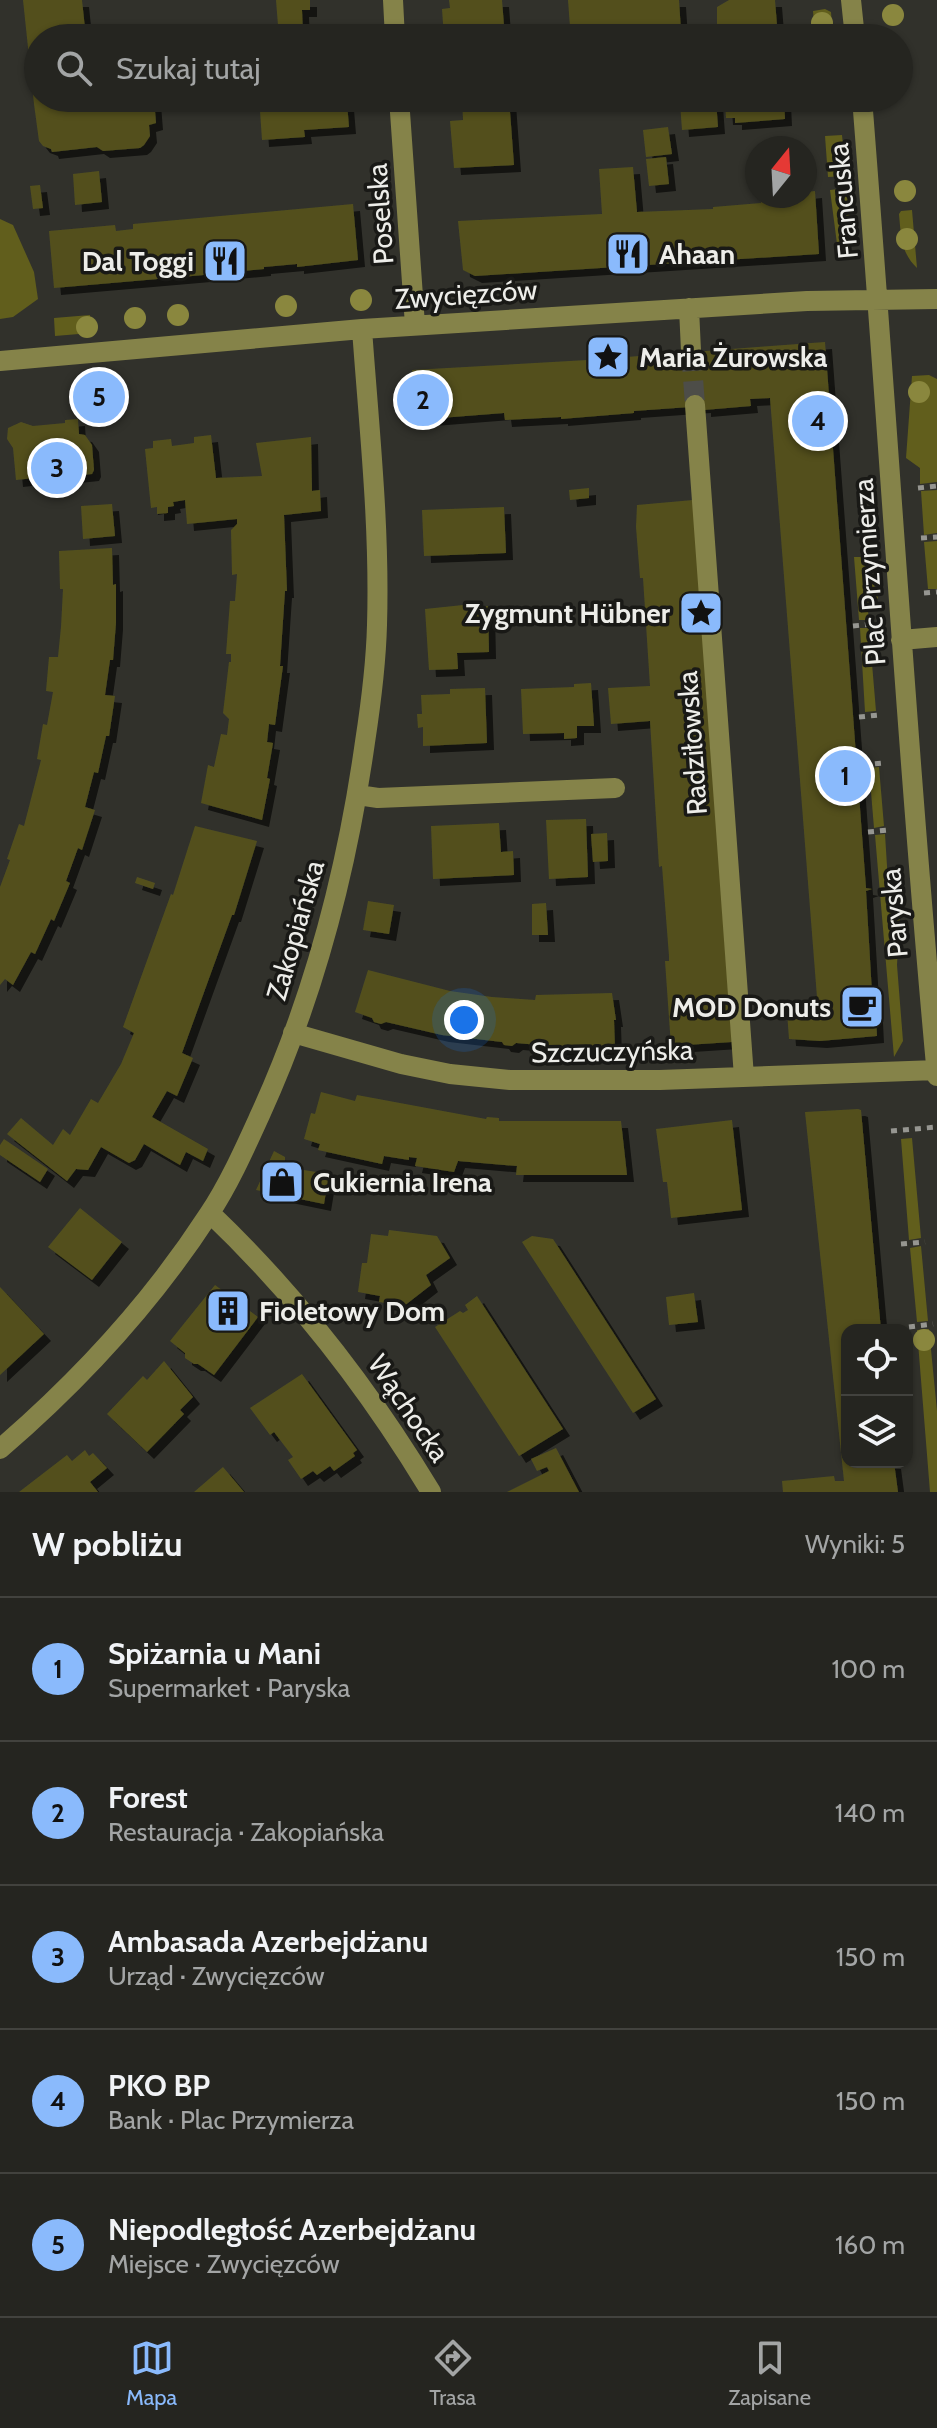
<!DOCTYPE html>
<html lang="pl">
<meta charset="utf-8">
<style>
:root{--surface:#252520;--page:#2d2d29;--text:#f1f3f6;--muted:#a3a5a5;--line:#42423e;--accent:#8abafc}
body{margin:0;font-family:Cabin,sans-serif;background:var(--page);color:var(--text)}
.controls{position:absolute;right:24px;bottom:24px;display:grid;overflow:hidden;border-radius:16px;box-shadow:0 2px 6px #0004}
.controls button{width:72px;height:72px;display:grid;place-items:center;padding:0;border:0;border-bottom:2px solid var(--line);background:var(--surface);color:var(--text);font:40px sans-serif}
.compass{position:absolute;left:745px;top:136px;width:72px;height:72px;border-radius:50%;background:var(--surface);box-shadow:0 2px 6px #0004;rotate:18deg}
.you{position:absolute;left:464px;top:1020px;width:28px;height:28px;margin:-20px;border:6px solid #fff;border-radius:50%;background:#1a73e8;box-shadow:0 0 0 12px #1a73e833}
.badge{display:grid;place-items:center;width:52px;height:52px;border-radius:50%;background:var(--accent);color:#111;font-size:26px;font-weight:700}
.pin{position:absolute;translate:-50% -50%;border:4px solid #fff;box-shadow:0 2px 8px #0006}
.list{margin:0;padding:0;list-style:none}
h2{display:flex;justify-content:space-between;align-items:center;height:104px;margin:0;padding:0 32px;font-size:34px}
h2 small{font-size:26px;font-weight:400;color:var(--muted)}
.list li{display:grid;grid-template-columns:52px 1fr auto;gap:24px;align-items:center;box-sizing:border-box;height:144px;padding:0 32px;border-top:2px solid var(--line)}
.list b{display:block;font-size:30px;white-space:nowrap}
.list p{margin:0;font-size:26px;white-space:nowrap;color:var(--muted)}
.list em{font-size:26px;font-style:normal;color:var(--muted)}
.icon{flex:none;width:44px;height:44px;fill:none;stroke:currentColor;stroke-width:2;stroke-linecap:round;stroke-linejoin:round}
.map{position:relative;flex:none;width:937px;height:1492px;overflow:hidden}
.search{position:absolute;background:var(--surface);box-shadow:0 2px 6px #0004;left:24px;right:24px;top:24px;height:88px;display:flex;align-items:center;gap:20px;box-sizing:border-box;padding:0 28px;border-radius:44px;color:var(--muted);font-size:30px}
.sheet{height:824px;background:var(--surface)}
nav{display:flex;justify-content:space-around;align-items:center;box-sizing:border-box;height:112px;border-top:2px solid var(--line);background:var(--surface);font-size:22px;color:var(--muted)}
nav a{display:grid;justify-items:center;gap:4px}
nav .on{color:var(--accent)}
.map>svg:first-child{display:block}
.green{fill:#615e1c}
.building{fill:#52501e;filter:url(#shadow)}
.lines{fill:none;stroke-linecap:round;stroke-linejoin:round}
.minor-tunnel{stroke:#4d4d48;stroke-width:20;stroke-dasharray:20 10;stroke-linecap:butt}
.path{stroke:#969691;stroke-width:5;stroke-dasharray:6 6;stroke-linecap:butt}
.minor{stroke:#858349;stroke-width:20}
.tree{fill:#8a873e}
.labels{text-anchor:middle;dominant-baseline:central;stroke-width:7;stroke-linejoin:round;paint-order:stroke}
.street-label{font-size:28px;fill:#edede9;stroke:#191916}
.poi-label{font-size:28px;font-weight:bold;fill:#edede9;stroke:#191916;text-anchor:start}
</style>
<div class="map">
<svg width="937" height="1492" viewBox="0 0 937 1492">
<defs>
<filter id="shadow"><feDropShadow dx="7" dy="7" stdDeviation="0" flood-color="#0009"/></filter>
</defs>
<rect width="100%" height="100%" fill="#31312b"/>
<!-- green -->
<path class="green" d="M825 9 831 12 833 38H815L813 11Z
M842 135 846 176 828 177 825 136Z
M848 188C849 212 854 238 839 259L830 190Z
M912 210 917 268C901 253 901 236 899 214L901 211Z
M0 219 13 225 34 272 38 299 13 317 0 319Z
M90 315 91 333 55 336 54 318Z
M929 375 937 379V482L920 484V468L906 458 912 376Z
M937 490V533L924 535 921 491Z
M937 541V589H928L924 542Z
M854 557H866L878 598 868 611 869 620H859Z
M860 628H869L876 711 865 712Z
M879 767 884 826 874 828 869 768Z
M885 834 888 882 901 894 897 965 903 1041 894 1057 875 835Z
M912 1138 921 1238 909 1240 901 1139Z
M921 1246 928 1321 917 1322 910 1248Z
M929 1329 937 1411V1492H930L917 1330Z"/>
<!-- building -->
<path class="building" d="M23 0H82L86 38H38V98H154L156 123 149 125 150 136 144 145 140 148 103 151 97 147 52 152 51 149 43 146 39 141 34 104Z
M276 0H310V10H302L303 34 342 30 343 38H279Z
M449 0H502L504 26 547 24V28L570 27 568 0H679L681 31 652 33V38H444L442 9 450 8Z
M729 0H775L778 38H732L731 32 717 25V7Z
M289 98H344L345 103H347L349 127 304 130 305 137 262 140 260 111 288 109Z
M462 98H509L514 165 454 168 450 121 463 120Z
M733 98H784L785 119 735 123V118H726L725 104H733Z
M716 100 718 127 682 130 680 103Z
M668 127 672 154 646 157 643 130Z
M666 157 669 184 649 186 646 159Z
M633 167 637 212 713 209V207L761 203 760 196H805V192L815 191 819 254 475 276 463 270 458 221 602 214 599 169Z
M99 171 102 202 75 205 73 174Z
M40 185 43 208 33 209 30 186Z
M353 204 358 260 297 267V264L264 267V269L220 273 219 271 204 272V275L54 288 49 231 115 225 116 231 133 229V224Z
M825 342 866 888 872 889 866 891 872 993 875 992V995L877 1036 820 1041 789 1039 787 1012 818 1010 770 398 750 399 751 406 704 410V406L634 411V413L561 419V417L505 420 504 413 415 420 412 370 587 360Z
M78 419 79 434 85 435 92 445 94 470 92 474 73 476V481L64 485 59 482 34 485V478L16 480 13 448 7 439 8 428 21 422 33 426 65 423V420Z
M211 435 216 478 262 476 256 443 311 437 312 491 320 490 321 511 284 515 287 591H285L280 666H283L275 725 269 724 267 742 273 743 267 778 270 779 262 820 201 803 208 765 214 767 221 734 227 735 229 719 223 713 229 662H231V654H226L230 601H235L237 574 232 575 231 530 237 524V519L187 524 185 500 173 502 174 506 168 507V513L157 514V507L151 508 145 449 153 448V441L171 439 172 446 194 443V437Z
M589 488V498L570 500 569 490Z
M693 500 732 1042 671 1046 665 961H669V956L662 866 659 867 650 721 611 724 608 688 650 686 643 578H640L636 527 637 505Z
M112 504 115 536 83 539 81 506Z
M504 507 506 553 424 556 422 510Z
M112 548 113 585 116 584V623L113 660H110L105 695 115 696 109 736H106L98 773 94 772 85 807 95 810 82 850 78 848 66 881 70 883 54 921 51 919 35 954 31 952 13 985 5 979 0 985V887L10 860 7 859 19 824 24 826 41 760 37 759 43 724 47 725 53 692 46 691 49 657H58L61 627 63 589H60L59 551Z
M463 605V608L488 606 489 652 457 653 458 669 429 670 425 609Z
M591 683 594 726H577V738L564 739V733L523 734 521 689 574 687V684Z
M485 688 487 743 423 746V727L418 728 417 714H422L421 695 450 694V689Z
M586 819 588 877 549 879 546 820Z
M499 823 501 852 513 851 514 875 433 879 431 826Z
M195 826 257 841 234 915H232L182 1053 193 1058 177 1096 167 1091 152 1117 208 1149 203 1161 186 1152 180 1165 144 1144 135 1160 129 1163 101 1147 88 1170 76 1169 67 1181 7 1134 21 1118 53 1145 63 1129 70 1135 91 1099 98 1103 121 1064 134 1033 123 1027 171 894 173 895Z
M607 833 608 861 593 862 591 834Z
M137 877 155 883 153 889 135 883Z
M368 901 394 905 389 934 363 930Z
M546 903 548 935H532V904Z
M368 970 450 991 492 997 535 1000 536 995 612 993 616 1020H614L615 1048 539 1049V1045L516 1043 512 1046 504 1045 502 1042 442 1035 386 1022 381 1024 374 1022 372 1018 355 1012Z
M321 1092 355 1101 357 1095 486 1119 487 1117 499 1118V1121H621L627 1175H516L517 1166 458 1161 454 1172 415 1166 417 1158 409 1157V1160L384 1156 382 1164 318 1150 320 1144 304 1139 311 1113 315 1114Z
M858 1109 861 1110 881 1330H847V1462H894L898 1492H783L782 1481 834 1476 835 1481H844L805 1112Z
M732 1120 742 1210 671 1218 667 1182H663L656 1129Z
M4 1139 48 1169 40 1182 0 1155V1145Z
M274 1151 285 1157V1167L329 1174 324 1204 256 1190Z
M80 1208 122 1242 92 1280 48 1247Z
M389 1230 437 1236 450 1258 426 1275 431 1285 404 1306 379 1302 380 1296 358 1292 362 1263H367L371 1234 388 1236Z
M532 1236 553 1239 656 1399 633 1413 522 1242Z
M215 1285 258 1317 214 1375 198 1364H194L185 1358V1353L170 1341Z
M0 1287 44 1334 0 1375Z
M694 1293 698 1322 669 1325 666 1297Z
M477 1296 563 1429 519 1456 435 1327 460 1311 463 1313 468 1310 465 1305Z
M164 1361 193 1397 180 1410 184 1414 147 1452 107 1414 143 1376 147 1380Z
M302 1374 357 1450 353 1453 355 1456 334 1471 330 1466 317 1475 313 1471 301 1479 288 1460 293 1457 274 1432 270 1435 250 1408Z
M556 1448 579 1492H507L549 1471 547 1467 537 1471 531 1459Z
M85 1450 89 1456 93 1453 107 1468 90 1482 98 1492H19L67 1455 72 1461Z
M223 1467 244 1492H194Z"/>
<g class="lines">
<!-- minor-tunnel -->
<path class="minor-tunnel" d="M691 351 695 405"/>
<!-- path -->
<path class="path" d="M918 488 937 486
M921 538 937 537
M924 593 937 592
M853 626 872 624
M859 717 879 715
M863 765 883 763
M868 832 888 830
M891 1131 937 1127
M901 1244 925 1242
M909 1327 933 1324"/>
<!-- minor -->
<path class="minor" d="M393 0 395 38
M851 0 855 38
M399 98 415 325
M862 98C888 424 907 751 937 1076
M689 308 691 351
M0 361 362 329 807 301 937 299
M695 405 744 1077
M901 640 937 637
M358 795 378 798 615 788
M293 1033 401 1064 450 1074 510 1080H660L937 1070
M210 1213C297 1296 369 1389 431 1492
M0 1449C79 1381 152 1302 209 1214 229 1184 245 1148 260 1115 314 997 347 870 365 742 371 703 376 664 377 625 380 526 369 427 362 329"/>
</g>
<!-- trees -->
<g class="tree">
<circle cx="893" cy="15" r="11"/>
<circle cx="822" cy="23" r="11"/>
<circle cx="905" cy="191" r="11"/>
<circle cx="907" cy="239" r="11"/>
<circle cx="361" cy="300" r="11"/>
<circle cx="286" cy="306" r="11"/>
<circle cx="178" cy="315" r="11"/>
<circle cx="135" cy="318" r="11"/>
<circle cx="87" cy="327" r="11"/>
<circle cx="919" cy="392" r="11"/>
<circle cx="924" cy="1340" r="11"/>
</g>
<!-- icons -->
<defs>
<g id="restaurant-square" transform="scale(2.3)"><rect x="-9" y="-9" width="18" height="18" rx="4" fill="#8abafc" stroke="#191916"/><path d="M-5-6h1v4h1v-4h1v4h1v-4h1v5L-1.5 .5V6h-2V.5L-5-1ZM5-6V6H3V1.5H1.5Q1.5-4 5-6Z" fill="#111"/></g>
<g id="sight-square" transform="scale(2.3)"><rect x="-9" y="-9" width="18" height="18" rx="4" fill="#8abafc" stroke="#191916"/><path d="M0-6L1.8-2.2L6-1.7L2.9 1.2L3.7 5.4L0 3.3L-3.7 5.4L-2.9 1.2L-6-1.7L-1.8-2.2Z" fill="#111"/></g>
<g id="cafe-square" transform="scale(2.3)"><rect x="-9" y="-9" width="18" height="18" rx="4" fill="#8abafc" stroke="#191916"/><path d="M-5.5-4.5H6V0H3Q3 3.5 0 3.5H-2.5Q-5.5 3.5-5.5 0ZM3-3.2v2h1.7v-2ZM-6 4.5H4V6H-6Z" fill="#111"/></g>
<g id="shop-square" transform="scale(2.3)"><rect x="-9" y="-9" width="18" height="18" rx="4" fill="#8abafc" stroke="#191916"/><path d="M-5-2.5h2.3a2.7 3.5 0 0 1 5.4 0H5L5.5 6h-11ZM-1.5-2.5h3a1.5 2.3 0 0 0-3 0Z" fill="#111"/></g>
<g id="building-square" transform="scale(2.3)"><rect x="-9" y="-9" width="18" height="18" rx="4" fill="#8abafc" stroke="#191916"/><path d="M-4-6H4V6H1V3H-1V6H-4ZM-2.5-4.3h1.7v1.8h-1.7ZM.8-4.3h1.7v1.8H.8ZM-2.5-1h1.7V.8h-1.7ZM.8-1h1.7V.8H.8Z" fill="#111"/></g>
</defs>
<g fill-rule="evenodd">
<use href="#restaurant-square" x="628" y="254"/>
<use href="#restaurant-square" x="225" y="261"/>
<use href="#sight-square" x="608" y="357"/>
<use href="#sight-square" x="701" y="613"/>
<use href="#cafe-square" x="862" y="1007"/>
<use href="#shop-square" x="282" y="1182"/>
<use href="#building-square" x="228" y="1311"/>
</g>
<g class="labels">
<!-- street labels -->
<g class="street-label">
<text transform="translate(843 201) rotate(-95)">Francuska</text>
<text transform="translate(380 214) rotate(-94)">Poselska</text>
<text transform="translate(466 294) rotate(-4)">Zwycięzców</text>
<text transform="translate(869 572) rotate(-94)">Plac Przymierza</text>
<text transform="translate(692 743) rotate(-94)">Radziłowska</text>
<text transform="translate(894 913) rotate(-95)">Paryska</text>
<text transform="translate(295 930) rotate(-74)">Zakopiańska</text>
<text transform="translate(612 1051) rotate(-1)">Szczuczyńska</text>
<text transform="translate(409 1408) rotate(56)">Wąchocka</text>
</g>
<!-- poi labels -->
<g class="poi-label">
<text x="659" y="254">Ahaan</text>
<text x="194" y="261" text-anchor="end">Dal Toggi</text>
<text x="639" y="357">Maria Żurowska</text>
<text x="670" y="613" text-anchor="end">Zygmunt Hübner</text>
<text x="831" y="1007" text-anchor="end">MOD Donuts</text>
<text x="313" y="1182">Cukiernia Irena</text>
<text x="259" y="1311">Fioletowy Dom</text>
</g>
</g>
</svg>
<div class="controls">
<button><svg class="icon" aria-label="locate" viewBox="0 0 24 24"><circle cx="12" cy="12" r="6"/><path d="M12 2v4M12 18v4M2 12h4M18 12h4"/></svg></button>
<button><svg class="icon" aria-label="layers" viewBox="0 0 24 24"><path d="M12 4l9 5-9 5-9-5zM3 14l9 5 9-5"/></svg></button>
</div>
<svg class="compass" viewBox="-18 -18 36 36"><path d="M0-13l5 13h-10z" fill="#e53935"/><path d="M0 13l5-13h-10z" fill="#a3a5a5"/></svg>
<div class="you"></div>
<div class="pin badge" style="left:845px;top:776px">1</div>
<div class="pin badge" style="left:423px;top:400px">2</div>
<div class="pin badge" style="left:57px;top:468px">3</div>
<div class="pin badge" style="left:818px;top:421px">4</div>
<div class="pin badge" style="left:99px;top:397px">5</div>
<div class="search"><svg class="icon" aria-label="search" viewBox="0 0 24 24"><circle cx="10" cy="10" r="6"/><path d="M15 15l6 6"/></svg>Szukaj tutaj</div>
</div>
<section class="sheet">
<h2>W pobliżu<small>Wyniki: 5</small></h2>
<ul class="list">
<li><span class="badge">1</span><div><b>Spiżarnia u Mani</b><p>Supermarket · Paryska</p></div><em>100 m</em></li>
<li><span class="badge">2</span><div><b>Forest</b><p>Restauracja · Zakopiańska</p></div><em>140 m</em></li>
<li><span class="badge">3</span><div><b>Ambasada Azerbejdżanu</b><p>Urząd · Zwycięzców</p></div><em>150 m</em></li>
<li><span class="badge">4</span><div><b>PKO BP</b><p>Bank · Plac Przymierza</p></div><em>150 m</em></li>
<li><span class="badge">5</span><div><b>Niepodległość Azerbejdżanu</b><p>Miejsce · Zwycięzców</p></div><em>160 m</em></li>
</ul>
</section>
<nav>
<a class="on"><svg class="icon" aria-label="map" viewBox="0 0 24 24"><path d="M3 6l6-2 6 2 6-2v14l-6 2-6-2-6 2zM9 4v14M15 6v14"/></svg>Mapa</a>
<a><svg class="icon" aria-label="directions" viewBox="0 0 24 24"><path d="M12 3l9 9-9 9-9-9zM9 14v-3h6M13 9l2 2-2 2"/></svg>Trasa</a>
<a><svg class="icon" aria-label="saved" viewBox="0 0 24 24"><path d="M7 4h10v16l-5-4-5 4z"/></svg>Zapisane</a>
</nav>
